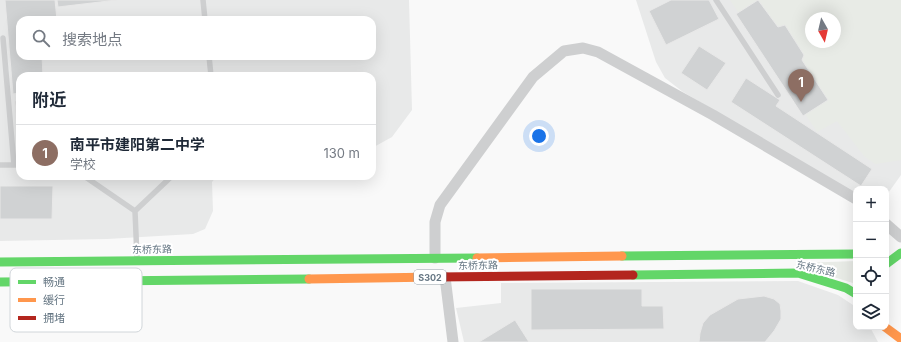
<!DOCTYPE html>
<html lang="zh">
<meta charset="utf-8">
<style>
:root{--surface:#fff;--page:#f2f2f3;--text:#1f2937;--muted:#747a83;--line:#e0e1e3;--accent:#0b8043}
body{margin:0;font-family:Inter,"Noto Sans SC",sans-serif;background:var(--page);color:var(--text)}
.controls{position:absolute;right:12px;bottom:12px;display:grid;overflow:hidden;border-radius:8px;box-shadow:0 4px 16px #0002}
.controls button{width:36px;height:36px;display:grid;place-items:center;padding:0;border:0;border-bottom:1px solid var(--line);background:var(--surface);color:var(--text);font:20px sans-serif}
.compass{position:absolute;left:805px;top:12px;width:36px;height:36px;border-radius:50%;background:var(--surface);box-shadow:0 4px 16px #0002;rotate:172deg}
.you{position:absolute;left:539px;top:136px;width:14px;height:14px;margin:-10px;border:3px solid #fff;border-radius:50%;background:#1a73e8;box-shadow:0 0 0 6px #1a73e833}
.badge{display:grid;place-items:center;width:26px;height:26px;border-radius:50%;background:var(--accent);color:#fff;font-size:13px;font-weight:700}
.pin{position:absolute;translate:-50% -33px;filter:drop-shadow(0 1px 2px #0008)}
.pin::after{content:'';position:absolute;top:21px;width:14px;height:12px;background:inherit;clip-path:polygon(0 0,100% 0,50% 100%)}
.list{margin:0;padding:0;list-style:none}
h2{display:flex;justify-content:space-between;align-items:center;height:52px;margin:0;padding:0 16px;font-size:17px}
h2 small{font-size:13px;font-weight:400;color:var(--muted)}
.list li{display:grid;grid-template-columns:26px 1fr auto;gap:12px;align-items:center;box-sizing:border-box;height:56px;padding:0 16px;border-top:1px solid var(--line)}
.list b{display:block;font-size:15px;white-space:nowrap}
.list p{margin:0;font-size:13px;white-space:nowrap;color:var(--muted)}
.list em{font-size:13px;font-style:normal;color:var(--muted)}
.icon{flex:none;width:22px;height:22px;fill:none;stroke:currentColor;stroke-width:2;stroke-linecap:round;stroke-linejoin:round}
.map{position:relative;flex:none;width:901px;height:342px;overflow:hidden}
.search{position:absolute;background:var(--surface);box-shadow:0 4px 16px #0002;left:16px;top:16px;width:360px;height:44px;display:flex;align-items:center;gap:10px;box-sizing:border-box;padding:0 14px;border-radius:12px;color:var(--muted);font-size:15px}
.panel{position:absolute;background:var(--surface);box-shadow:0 4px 16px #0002;left:16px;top:72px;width:360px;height:108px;border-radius:12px}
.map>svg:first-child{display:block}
.built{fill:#e8e9e9;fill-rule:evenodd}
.green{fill:#e8ebe6;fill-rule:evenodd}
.building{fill:#d0d2d3;stroke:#e8e8e8}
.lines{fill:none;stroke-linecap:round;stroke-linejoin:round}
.lane{stroke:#cecfd0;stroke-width:5.5}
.street{stroke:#cecfd0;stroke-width:11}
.fast{stroke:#63d668;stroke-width:9}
.slow{stroke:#ff974d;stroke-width:9}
.jam{stroke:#b3261e;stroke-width:9}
.labels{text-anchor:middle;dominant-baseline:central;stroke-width:4;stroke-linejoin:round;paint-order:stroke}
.shield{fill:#fff;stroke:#939fa8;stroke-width:1}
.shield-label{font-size:9px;font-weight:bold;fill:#657683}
.street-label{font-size:10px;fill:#657683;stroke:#fff}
.key{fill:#fff;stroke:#d1d6da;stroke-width:1}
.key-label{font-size:11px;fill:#657683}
</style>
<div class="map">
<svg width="901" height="342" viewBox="0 0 901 342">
<rect width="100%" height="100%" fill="#f9f9f9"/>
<!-- built -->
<path class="built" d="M0 0H409L412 110 392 137 372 148V76H20V176H217L212 182 213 211 205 229 193 234 107 239 0 241ZM20 20H372V56H20Z
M636 0H901V175L886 196V189H856V194L683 92 665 78 656 62ZM811 18H835V42H811Z
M798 281 838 295 856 307V327H870L878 342H464L456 308 501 303V283Z"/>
<!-- green -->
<path class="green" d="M730 0H901V160L875 164 864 156 837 121 817 132ZM811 18H835V42H811Z
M856 261V284L798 266 800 263Z"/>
<!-- building -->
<path class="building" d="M5 0H55L57 20H20V56H42L43 76H20V93L13 94Z
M57 0H117L58 7Z
M671 0H709L719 19 666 45 649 11Z
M758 0 778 27 785 25 804 55 802 60 828 100 803 116 736 14Z
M699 46 726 63 707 90 681 73Z
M746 78 780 100 776 106 872 169 861 186 731 102Z
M15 101H20V138H18Z
M0 186H53L52 219H0Z
M531 289H642V306H663L664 329 531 330Z
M764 296 774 299 780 304 781 311V319L774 331 765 342H699L700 333 703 323 710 315 738 299Z
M515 320 529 342H479Z"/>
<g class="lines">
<!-- lane -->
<path class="lane" d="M203 0 205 20
M716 0 778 95
M3 38 14 165
M209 56 211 76
M0 165H20
M84 176 135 211
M137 258 135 211 172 176"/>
<!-- street -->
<path class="street" d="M886 224 901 237
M435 258V222L440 205 533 77 564 51 583 48 598 52 713 115 856 199
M445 277 453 342"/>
<!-- fast -->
<path class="fast" d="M622 256 856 254
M0 262 477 258
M886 264 901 253
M633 275 798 273 846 288 856 294
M0 282 309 279"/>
<!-- slow -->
<path class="slow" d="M477 258 622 256
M309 279 437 277
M885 327 901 339"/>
<!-- jam -->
<path class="jam" d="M437 277 633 275"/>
</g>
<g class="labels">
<!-- shield labels -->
<rect class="shield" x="414" y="270" width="32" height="14" rx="3"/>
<g class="shield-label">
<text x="430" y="277">S302</text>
</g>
<!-- street labels -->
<g class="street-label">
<text transform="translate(152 249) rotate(-1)">东桥东路</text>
<text transform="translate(478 265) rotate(-1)">东桥东路</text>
<text transform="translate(816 268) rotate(13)">东桥东路</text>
</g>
</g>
<!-- legend -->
<rect x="10" y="268" width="132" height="64" rx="6" class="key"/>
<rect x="18" y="280" width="18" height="4" fill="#63d668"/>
<rect x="18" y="298" width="18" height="4" fill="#ff974d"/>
<rect x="18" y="316" width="18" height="4" fill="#b3261e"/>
<g class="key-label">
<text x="43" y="286">畅通</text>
<text x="43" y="304">缓行</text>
<text x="43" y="322">拥堵</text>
</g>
</svg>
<div class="controls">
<button>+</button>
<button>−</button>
<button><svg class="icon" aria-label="locate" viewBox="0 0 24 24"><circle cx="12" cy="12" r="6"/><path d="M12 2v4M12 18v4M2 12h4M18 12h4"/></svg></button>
<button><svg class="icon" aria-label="layers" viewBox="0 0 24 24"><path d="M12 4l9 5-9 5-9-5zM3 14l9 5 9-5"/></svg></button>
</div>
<svg class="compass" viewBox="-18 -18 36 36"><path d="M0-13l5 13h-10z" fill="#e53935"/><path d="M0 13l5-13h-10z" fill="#747a83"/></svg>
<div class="you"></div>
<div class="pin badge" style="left:801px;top:102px;background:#8d6e63">1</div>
<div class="search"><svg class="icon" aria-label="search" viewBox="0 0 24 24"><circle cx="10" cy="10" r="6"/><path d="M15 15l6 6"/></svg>搜索地点</div>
<section class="panel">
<h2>附近<small></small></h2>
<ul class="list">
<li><span class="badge" style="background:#8d6e63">1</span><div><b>南平市建阳第二中学</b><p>学校</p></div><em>130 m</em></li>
</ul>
</section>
</div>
